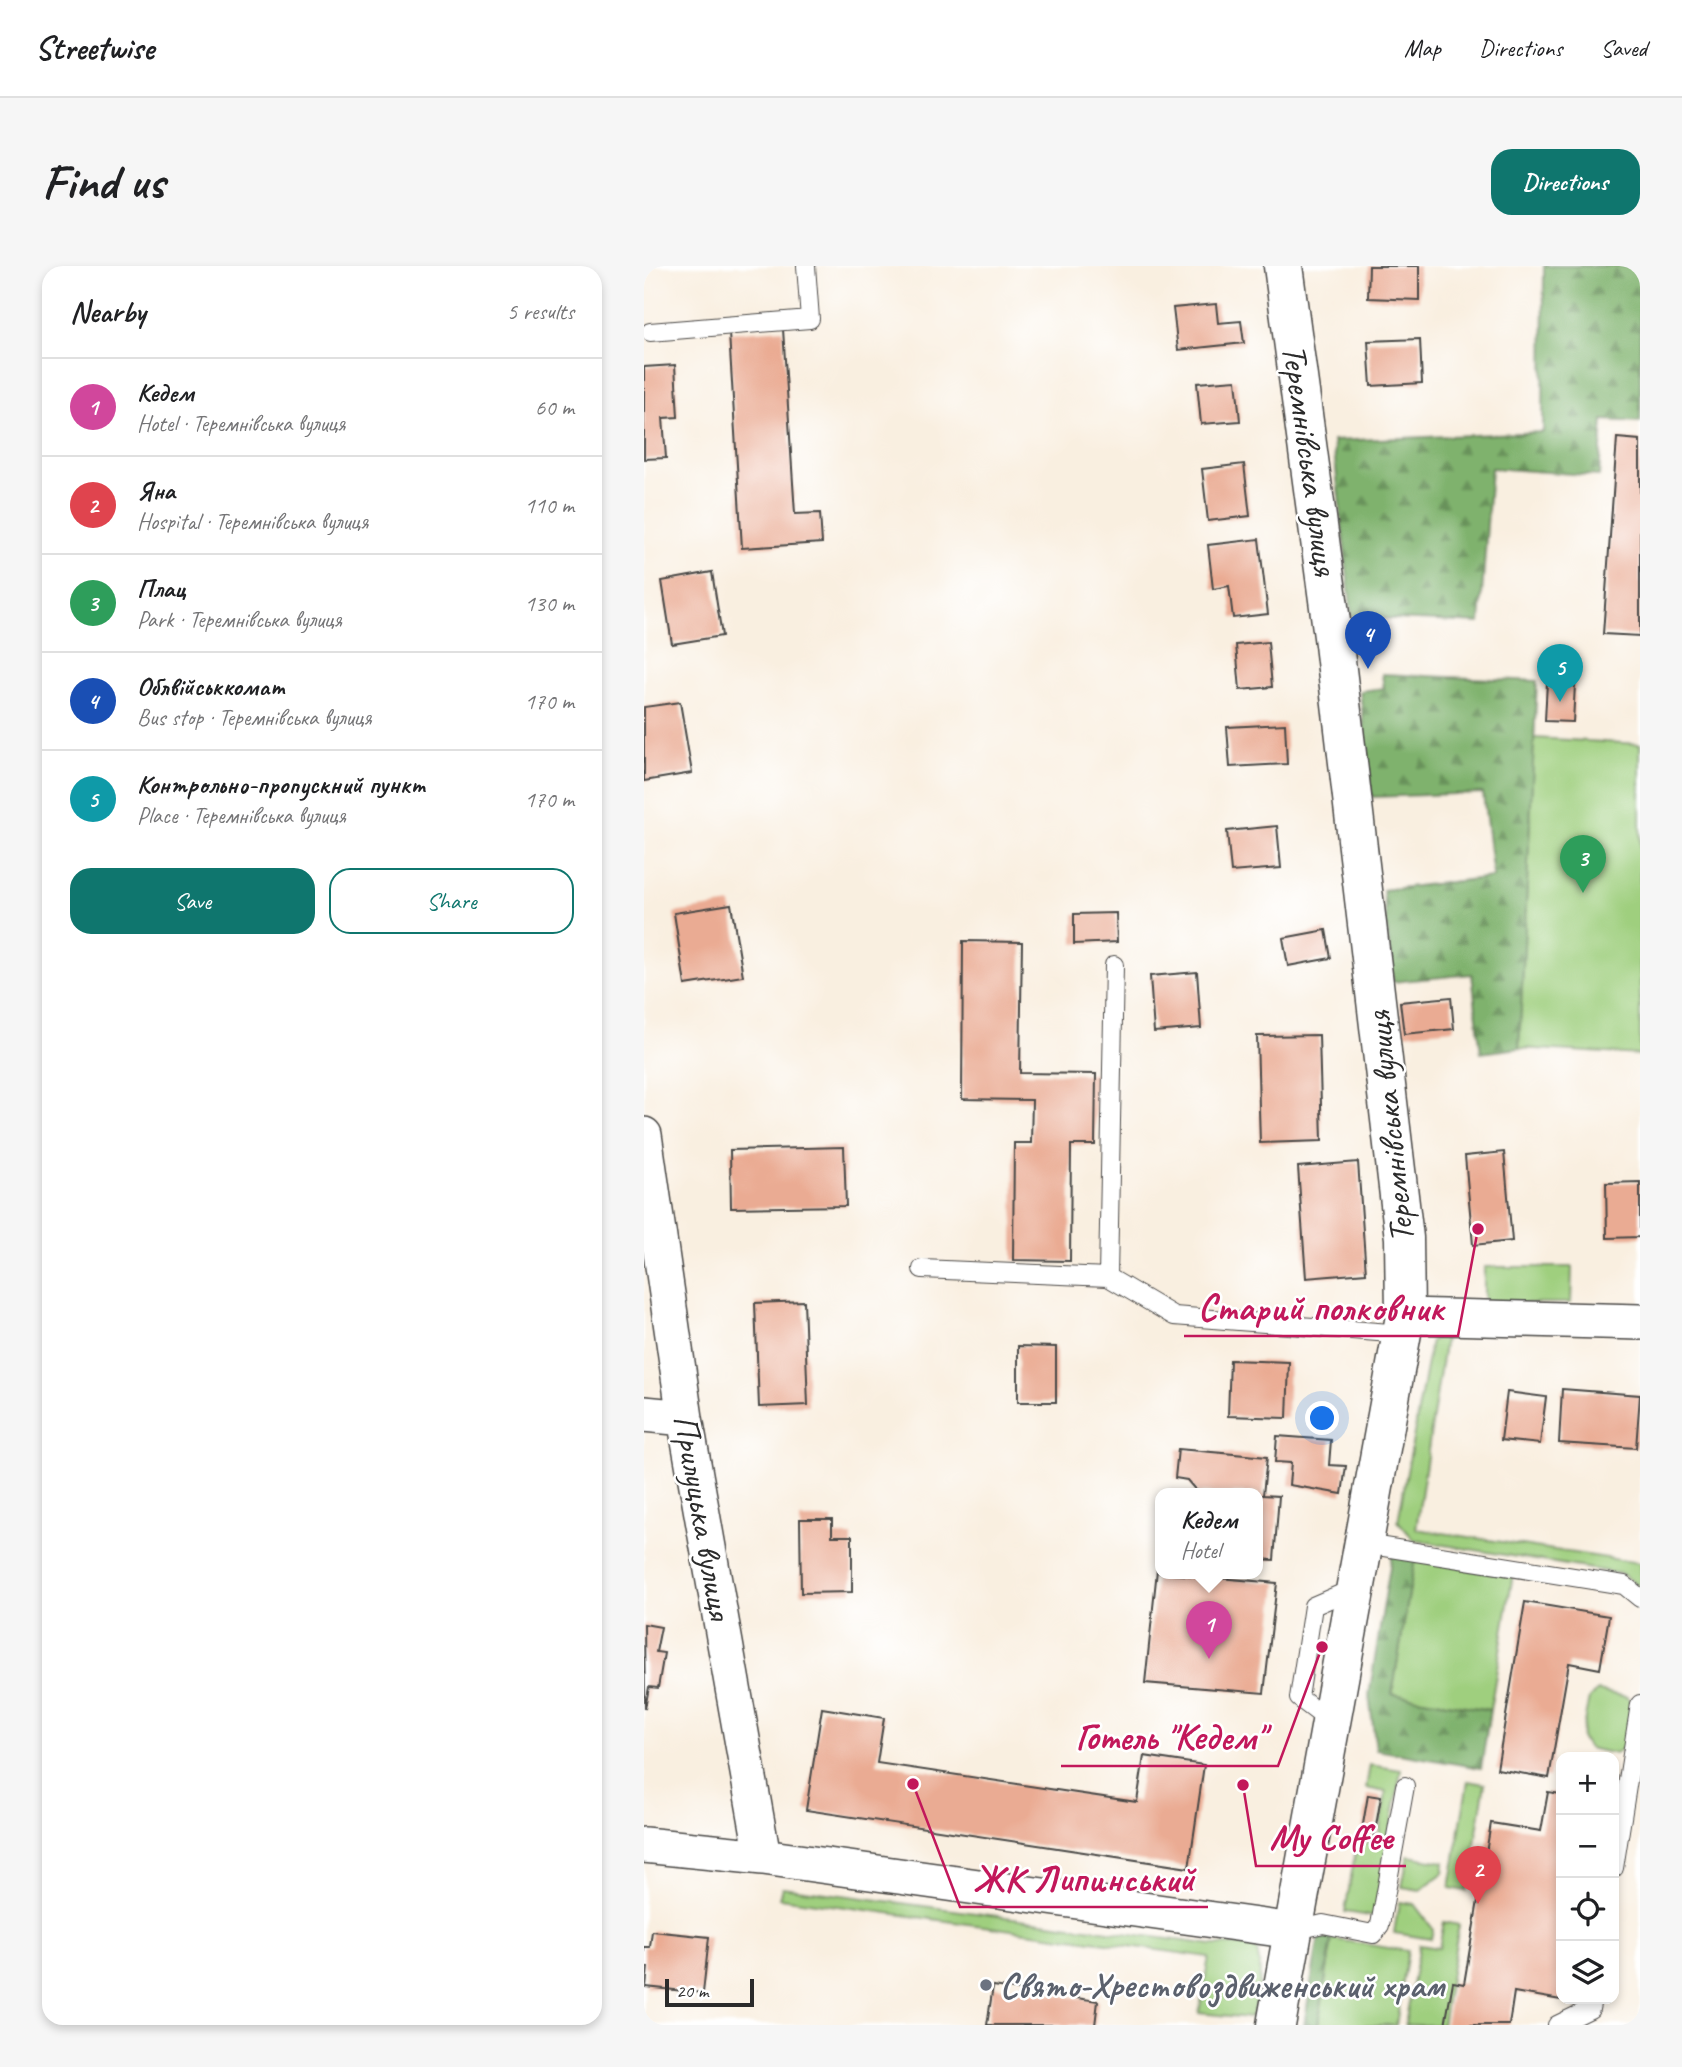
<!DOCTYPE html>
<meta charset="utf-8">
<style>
:root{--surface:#fff;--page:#f6f6f6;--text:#202124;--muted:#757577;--line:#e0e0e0;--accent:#0f766e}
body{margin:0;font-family:Caveat,sans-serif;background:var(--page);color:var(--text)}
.controls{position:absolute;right:21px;bottom:21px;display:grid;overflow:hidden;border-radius:14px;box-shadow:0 4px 10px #0003}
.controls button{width:63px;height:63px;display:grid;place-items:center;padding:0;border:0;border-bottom:2px solid var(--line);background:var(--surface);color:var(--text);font:35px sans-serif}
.scale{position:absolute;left:21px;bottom:18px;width:89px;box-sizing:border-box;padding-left:7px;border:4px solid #2b2b2b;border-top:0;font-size:19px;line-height:24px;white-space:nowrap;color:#2b2b2b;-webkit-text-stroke:5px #fff;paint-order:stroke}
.you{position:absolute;left:679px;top:1153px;width:24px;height:24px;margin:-18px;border:5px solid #fff;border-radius:50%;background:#1a73e8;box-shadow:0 0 0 10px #1a73e833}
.badge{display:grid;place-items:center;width:46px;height:46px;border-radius:50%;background:var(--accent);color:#fff;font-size:23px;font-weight:700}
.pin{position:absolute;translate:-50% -58px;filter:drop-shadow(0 2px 4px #0008)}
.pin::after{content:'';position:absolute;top:37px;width:24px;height:21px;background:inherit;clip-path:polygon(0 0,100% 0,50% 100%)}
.popup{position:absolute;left:511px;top:1222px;width:108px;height:91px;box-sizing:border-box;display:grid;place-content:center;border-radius:14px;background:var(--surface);filter:drop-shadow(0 2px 5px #0005);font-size:23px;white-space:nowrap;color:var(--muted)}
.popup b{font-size:26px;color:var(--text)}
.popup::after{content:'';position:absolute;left:50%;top:100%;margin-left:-14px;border:14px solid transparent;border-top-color:var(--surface)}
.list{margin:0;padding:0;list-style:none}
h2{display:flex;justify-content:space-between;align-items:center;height:91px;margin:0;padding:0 28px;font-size:30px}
h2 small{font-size:23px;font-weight:400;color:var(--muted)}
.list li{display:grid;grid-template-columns:46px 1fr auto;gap:21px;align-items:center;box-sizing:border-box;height:98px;padding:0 28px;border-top:2px solid var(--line)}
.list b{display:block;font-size:26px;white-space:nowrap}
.list p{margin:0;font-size:23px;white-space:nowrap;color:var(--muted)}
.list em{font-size:23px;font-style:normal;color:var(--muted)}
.actions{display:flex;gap:14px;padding:21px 28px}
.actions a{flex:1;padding:16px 0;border:2px solid var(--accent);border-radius:21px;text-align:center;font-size:24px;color:var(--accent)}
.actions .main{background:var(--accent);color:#fff}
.icon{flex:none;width:38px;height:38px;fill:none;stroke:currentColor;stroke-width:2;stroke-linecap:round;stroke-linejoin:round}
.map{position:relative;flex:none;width:996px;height:1759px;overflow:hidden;border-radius:21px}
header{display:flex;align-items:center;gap:42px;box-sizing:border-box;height:98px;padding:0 35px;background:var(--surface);border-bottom:2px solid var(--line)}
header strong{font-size:33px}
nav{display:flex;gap:38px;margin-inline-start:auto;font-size:24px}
.intro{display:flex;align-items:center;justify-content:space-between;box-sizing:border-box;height:168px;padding:0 42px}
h1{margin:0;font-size:49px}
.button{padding:18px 32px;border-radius:21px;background:var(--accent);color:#fff;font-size:24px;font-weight:700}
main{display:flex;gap:42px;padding:0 42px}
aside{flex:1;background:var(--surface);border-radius:21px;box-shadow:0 4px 10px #0003}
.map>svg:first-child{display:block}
.green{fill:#9fcf7e;stroke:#657d54;stroke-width:2}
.forest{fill:url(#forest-firs);stroke:#556e4c;stroke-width:2}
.building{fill:#eaab93}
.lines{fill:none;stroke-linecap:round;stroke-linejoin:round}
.lane-casing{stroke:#4a4846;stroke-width:20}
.street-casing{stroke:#4a4846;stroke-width:38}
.secondary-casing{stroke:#4a4846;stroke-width:41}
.lane{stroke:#fff;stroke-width:18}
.street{stroke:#fff;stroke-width:35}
.secondary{stroke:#fff;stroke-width:38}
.worship-dot{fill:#6b7280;stroke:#fff;stroke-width:2.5}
.labels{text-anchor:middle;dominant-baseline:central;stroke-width:5;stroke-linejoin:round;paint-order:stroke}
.street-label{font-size:35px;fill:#2b2b2b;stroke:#fff}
.worship-label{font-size:35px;font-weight:bold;fill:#5b616d;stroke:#fff;text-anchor:start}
.leader{fill:none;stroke:#c2185b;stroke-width:2.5}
.callout-dot{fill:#c2185b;stroke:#fff;stroke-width:2.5}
.callout-label{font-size:37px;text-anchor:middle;font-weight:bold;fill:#c2185b;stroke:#fff;stroke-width:5;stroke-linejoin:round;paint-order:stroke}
</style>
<header>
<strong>Streetwise</strong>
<nav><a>Map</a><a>Directions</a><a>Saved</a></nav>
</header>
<div class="intro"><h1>Find us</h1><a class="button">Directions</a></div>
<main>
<aside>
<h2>Nearby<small>5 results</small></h2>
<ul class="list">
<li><span class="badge" style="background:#d1479c">1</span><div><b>Кедем</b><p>Hotel · Теремнівська вулиця</p></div><em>60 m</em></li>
<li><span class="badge" style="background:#e0444e">2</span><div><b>Яна</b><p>Hospital · Теремнівська вулиця</p></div><em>110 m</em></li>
<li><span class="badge" style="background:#2e9e5b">3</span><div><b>Плац</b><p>Park · Теремнівська вулиця</p></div><em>130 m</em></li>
<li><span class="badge" style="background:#1a4fb4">4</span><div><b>Облвійськкомат</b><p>Bus stop · Теремнівська вулиця</p></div><em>170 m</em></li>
<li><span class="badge" style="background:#0f9aa8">5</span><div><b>Контрольно-пропускний пункт</b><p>Place · Теремнівська вулиця</p></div><em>170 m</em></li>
</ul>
<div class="actions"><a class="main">Save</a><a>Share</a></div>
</aside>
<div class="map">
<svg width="996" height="1759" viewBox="0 0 996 1759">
<defs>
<pattern id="forest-firs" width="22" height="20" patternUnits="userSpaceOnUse" patternTransform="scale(1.75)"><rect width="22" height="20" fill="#7fb26d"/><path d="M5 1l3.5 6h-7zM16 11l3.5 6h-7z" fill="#68915a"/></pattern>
</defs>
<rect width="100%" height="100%" fill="#fff"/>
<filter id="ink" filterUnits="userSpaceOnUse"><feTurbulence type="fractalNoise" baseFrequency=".0143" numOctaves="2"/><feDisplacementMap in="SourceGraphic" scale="14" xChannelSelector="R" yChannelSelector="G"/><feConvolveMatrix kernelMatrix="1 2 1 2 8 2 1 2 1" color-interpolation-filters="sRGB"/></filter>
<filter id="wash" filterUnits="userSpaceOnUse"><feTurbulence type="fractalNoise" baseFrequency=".00686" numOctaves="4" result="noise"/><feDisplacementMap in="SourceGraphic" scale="28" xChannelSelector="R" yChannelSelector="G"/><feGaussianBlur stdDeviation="1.57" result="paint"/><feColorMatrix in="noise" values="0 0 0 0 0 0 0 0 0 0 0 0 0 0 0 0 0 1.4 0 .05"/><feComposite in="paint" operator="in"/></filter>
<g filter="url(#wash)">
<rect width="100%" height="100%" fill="#f9efe0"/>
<!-- green -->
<path class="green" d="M890 472 996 478V789L875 782Z
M840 1001H928L927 1037H840Z
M801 1072 772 1263 996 1297V1321L978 1308 770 1274 754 1255 787 1074Z
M771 1292 869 1308 846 1444 748 1428Z
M954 1425 983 1431 990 1441 982 1480 971 1488 944 1482 937 1472 945 1432Z
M726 1499 757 1504 732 1651 701 1646 713 1576 733 1579 742 1526 722 1522Z
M824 1515 841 1518 823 1625 806 1622Z
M764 1590 800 1596 799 1607 776 1624 758 1621Z
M138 1621 569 1679H611C619 1702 617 1729 606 1752L555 1747 565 1691 135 1632Z
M755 1636 770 1638 789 1663 787 1673 750 1667Z
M800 1656 815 1659 798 1759H761L775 1679 795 1682Z
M688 1673 764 1685 752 1759H674Z"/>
<!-- forest -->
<path class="forest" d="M900 0H996V156L959 154 955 210 847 202 836 357 708 351 689 175 899 166Z
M738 408 893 415 875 782 837 787 828 708 749 716 739 624 849 611 839 527 728 531 716 425 740 422Z
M748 1288 771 1292 748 1428 846 1444 837 1502 732 1484 725 1429Z
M675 1670 688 1673 674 1759H660Z"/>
<g id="blocks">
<!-- building -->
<path class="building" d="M725 0H775V34L724 32Z
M572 38 574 57 597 55 600 77 534 84 529 42Z
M139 63 151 248 176 247 178 277 98 282 85 67Z
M776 73 778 117 727 120 724 75Z
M31 99 34 151 19 152 22 192 0 193V101Z
M592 114 596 155 557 158 553 117Z
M973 172 996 174V370L959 368Z
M600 198 606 250 564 255 558 203Z
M615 273 624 348 589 352 585 320 569 323 564 279Z
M68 306 78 370 28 378 18 315Z
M624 376 628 421 596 424 592 379Z
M903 416 931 418 929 456 901 455Z
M36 436 48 507 0 515V441Z
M641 458 643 498 586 501 583 461Z
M633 560 637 602 587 606 583 565Z
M87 638 99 710 41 719 30 647Z
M472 647 473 676 430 678V648Z
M682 664 687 692 644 700 639 672Z
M319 675 378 676 376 807 452 808 451 879H427L426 995 369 994 370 877H387L388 834 318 833Z
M553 706 557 762 510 766 506 710Z
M807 731 810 763 760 768 756 736Z
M675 769 678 875 616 877 613 770Z
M200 881 202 940 87 942 86 884Z
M860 886 868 975 829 979 821 890Z
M714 896 722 1007 662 1012 654 901Z
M996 916V971L963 972 962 917Z
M160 1035 164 1139 115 1141 111 1037Z
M374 1080 412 1081V1136H374Z
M586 1094 645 1096 643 1152 584 1150Z
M918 1123 996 1129 992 1182 915 1177Z
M863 1126 902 1131 896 1178 857 1174Z
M633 1170 687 1174 685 1199 702 1200 698 1228 645 1219 647 1197 631 1196Z
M534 1183 623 1191 619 1229 635 1230 630 1294 614 1293V1227H554L543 1214 531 1212Z
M156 1253H188V1270H208V1326L157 1327Z
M513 1304 516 1307 633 1317 620 1427 501 1417Z
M881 1336 965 1350 956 1403 925 1397 905 1512 853 1503Z
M0 1358 17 1361 12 1386 20 1387 14 1422 5 1421 1 1443Z
M178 1442 240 1452 233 1497 493 1536 500 1490 560 1499 545 1602 162 1544Z
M904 1526 917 1528V1734L870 1726 865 1759H801L809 1716 820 1718 847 1557 897 1565Z
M724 1529 737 1531 730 1572 717 1570Z
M8 1665 65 1671 59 1727 2 1721 4 1701H0V1681H6Z
M349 1720 454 1735 451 1759H343Z"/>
</g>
</g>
<g filter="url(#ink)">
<use href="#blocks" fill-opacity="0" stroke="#4a4846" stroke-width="2"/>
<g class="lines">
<!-- lane casing -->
<g class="lane-casing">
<path id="lane" d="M6 66 166 53 162 0
M278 1003 464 1011 530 1050 759 1068
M464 1011 470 699
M721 1278 980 1319 996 1332
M688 1457 655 1432 669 1340 713 1321
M970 1602 996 1438
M649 1665 679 1658 729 1668 736 1659 761 1520
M913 1759 946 1743 948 1733"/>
</g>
<!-- street casing -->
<g class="street-casing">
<path id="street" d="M0 869 41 1152 119 1591
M761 1050 996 1056
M0 1148 41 1152
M0 1579 119 1591 649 1665"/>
</g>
<!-- secondary casing -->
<g class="secondary-casing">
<path id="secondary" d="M632 1759 761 1050 760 972 690 378 639 0"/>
</g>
<!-- lane -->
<use href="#lane" class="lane"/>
<!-- street -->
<use href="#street" class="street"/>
<!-- secondary -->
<use href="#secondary" class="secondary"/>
</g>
</g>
<!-- markers -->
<circle class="worship-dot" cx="342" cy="1719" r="7"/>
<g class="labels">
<!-- street labels -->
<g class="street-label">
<text transform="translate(666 194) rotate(82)">Теремнівська вулиця</text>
<text transform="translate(746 861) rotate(-96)">Теремнівська вулиця</text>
<text transform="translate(59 1251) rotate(80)">Прилуцька вулиця</text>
</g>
<!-- worship labels -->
<g class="worship-label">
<text x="356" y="1719">Свято-Хрестовоздвиженський храм</text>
</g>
</g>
<!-- callouts -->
<path class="leader" d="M834 963L814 1070H540M678 1381L634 1500H417M599 1519L612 1600H762M269 1518L316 1641H564"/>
<g class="callout-dot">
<circle cx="834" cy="963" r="7"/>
<circle cx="678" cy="1381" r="7"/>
<circle cx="599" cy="1519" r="7"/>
<circle cx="269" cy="1518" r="7"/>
</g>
<g class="callout-label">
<text x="677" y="1054">Старий полковник</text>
<text x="526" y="1483">Готель "Кедем"</text>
<text x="687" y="1583">My Coffee</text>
<text x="440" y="1625">ЖК Липинський</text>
</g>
</svg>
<div class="controls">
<button>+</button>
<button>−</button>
<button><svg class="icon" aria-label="locate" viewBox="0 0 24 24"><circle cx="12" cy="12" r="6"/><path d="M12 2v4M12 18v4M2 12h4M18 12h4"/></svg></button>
<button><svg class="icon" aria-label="layers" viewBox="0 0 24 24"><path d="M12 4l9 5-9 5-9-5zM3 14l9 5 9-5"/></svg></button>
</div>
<div class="scale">20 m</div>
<div class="you"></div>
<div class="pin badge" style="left:565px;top:1393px;background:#d1479c">1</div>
<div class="popup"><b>Кедем</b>Hotel</div>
<div class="pin badge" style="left:834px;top:1638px;background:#e0444e">2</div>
<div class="pin badge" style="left:939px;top:627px;background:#2e9e5b">3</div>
<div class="pin badge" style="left:724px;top:403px;background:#1a4fb4">4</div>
<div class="pin badge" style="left:916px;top:436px;background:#0f9aa8">5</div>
</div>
</main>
